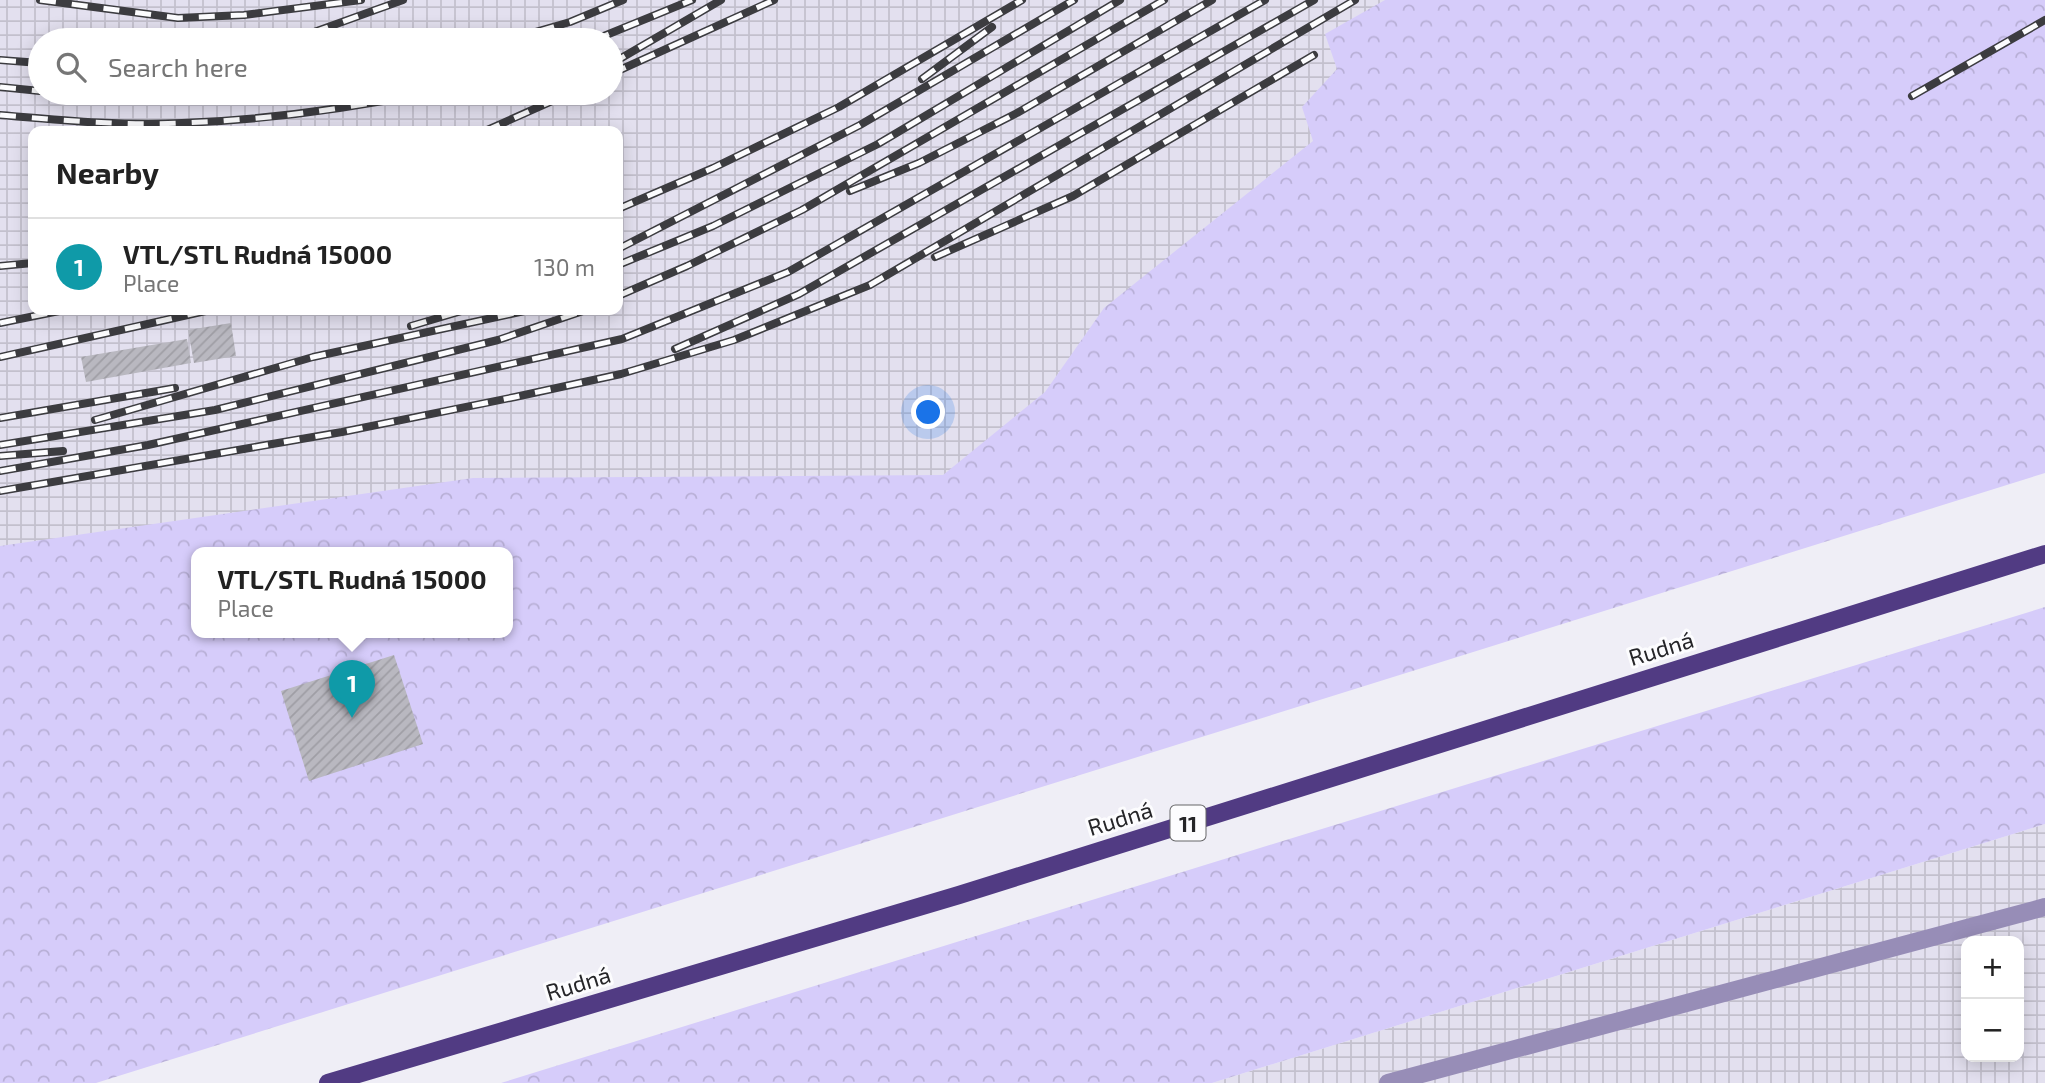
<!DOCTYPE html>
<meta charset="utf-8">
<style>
:root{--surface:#fff;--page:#f2f2f2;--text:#222;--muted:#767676;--line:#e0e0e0;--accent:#6d7620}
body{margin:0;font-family:"Exo 2",sans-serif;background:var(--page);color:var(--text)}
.controls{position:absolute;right:21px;bottom:21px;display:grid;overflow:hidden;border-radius:14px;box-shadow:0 4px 18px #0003}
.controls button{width:63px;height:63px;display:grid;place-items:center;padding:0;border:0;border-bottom:2px solid var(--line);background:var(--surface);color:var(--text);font:35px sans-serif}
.you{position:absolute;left:929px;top:413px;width:24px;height:24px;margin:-18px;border:5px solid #fff;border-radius:50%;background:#1a73e8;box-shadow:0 0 0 10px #1a73e833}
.badge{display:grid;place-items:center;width:46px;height:46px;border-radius:50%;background:var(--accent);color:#fff;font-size:23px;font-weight:700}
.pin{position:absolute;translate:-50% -58px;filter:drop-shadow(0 2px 4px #0008)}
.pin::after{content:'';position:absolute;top:37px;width:24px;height:21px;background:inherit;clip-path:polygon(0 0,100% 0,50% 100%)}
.popup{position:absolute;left:191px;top:547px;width:322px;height:91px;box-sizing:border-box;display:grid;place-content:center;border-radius:14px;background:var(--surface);filter:drop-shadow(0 2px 5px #0005);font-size:23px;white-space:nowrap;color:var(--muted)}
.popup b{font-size:26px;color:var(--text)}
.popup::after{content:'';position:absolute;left:50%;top:100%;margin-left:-14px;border:14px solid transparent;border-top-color:var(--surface)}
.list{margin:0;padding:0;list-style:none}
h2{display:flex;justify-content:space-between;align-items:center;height:91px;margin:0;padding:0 28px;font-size:30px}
h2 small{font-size:23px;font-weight:400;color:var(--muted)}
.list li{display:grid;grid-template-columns:46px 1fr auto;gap:21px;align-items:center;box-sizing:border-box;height:98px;padding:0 28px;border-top:2px solid var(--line)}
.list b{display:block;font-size:26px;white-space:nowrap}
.list p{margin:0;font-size:23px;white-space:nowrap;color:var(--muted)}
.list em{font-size:23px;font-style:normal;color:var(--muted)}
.icon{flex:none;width:38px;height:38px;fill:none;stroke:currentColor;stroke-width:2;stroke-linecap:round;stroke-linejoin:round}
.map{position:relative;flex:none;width:2045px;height:1083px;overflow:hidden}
.search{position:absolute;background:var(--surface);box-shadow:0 4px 18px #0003;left:28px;top:28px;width:595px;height:77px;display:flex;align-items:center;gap:18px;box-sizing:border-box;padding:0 24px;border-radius:38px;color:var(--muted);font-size:26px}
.panel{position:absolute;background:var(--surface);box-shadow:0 4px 18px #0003;left:28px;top:126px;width:595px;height:189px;border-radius:14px}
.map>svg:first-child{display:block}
.industrial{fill:url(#industrial-grid);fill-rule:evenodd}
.forest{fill:url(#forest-crowns);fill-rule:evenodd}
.building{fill:url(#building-hatch)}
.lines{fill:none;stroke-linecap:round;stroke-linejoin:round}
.lane{stroke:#978db7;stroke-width:18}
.primary{stroke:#513b83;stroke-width:18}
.rail-casing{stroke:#3c3c40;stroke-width:8}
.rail{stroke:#fcfcfe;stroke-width:5;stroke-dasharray:16;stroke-linecap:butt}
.labels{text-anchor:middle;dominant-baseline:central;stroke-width:6;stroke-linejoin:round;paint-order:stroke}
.shield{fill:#fcfcfe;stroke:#666668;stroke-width:2}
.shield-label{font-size:21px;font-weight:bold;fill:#252528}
.street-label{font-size:23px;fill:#252528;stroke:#fcfcfe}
</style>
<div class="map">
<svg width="2045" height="1083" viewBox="0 0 2045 1083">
<defs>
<pattern id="industrial-grid" width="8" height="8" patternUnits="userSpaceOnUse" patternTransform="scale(1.75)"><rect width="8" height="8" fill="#e3e0ef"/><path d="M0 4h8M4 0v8" fill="none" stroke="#c3c0cd"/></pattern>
<pattern id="forest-crowns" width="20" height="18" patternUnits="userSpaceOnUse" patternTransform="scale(1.75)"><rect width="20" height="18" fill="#d6ccfa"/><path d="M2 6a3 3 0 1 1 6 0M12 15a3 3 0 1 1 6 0" fill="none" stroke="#b8afd6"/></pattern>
<pattern id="building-hatch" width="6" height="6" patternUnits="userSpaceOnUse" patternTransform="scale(1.75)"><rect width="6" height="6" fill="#b9b8c0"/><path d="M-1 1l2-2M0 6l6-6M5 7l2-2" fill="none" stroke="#9f9ea5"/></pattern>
</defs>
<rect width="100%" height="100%" fill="#efeef6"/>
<!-- industrial -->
<path class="industrial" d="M0 0H2045L496 675 0 620ZM40 40H611V93H40ZM33 131H618V310H33ZM196 552H508V632H196Z
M2045 824V1083H1212ZM1966 941H2019V1057H1966Z"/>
<!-- forest -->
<path class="forest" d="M1385 0H2045V473L96 1083H0V546L473 478 943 475 1045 392 1104 308 1313 141 1302 107 1337 69 1325 34ZM196 552H508V632H196Z
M2045 607V824L1212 1083H501L1273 844Z"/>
<!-- building -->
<path class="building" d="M231 323 236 356 194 363 188 330Z
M187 339 191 363 86 382 81 357Z
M394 655 423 744 309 781 281 691Z"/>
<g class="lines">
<!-- lane -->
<path class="lane" d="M1388 1083 2045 907"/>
<!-- primary -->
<path class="primary" d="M328 1083 959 895 2045 554"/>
<!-- rail casing -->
<g class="rail-casing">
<path id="rail" d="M40 0 178 18 244 15 361 0
M282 40 303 36 403 0
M508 40 570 22 623 0
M594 40 692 0
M0 60 40 63
M611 64 721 0
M611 74 774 0
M922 79 992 27
M0 87 40 91
M106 93H144
M1912 96 2045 20
M0 115C60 120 121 126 182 123 264 120 345 109 426 93
M485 131 570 93
M850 191 919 163 1017 113 1212 0
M618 209 713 168 839 107 1022 0
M618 249 860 125 1074 0
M935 257 1073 196 1314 55
M618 265 713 226 878 144 1120 0
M0 266 33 263
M618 296 687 266 802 210 1164 0
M0 323 64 310
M411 326 465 310
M675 349 799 294 1314 0
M0 357 210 310
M0 418 175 388
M95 420 313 357 529 310
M0 445 215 410 498 340 586 310
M0 456 63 451
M0 471 148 445 622 339 788 272 1265 0
M0 491 342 432 515 397 621 374 734 340 870 285 1355 0"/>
</g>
<!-- rail -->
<use href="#rail" class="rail"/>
</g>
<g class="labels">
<!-- shield labels -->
<rect class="shield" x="1170.5" y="805.5" width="35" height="35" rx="5"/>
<g class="shield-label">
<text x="1188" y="823">11</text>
</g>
<!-- street labels -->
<g class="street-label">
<text transform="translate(1661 648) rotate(-17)">Rudná</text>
<text transform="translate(1120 818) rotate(-17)">Rudná</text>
<text transform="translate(578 983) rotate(-17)">Rudná</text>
</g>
</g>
</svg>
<div class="controls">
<button>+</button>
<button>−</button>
</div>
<div class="you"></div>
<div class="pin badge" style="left:352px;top:718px;background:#0f9aa8">1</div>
<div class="popup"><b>VTL/STL Rudná 15000</b>Place</div>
<div class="search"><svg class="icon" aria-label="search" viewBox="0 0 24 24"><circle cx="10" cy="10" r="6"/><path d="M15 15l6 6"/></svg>Search here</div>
<section class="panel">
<h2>Nearby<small></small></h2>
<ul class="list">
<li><span class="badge" style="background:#0f9aa8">1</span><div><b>VTL/STL Rudná 15000</b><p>Place</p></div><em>130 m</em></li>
</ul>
</section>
</div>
